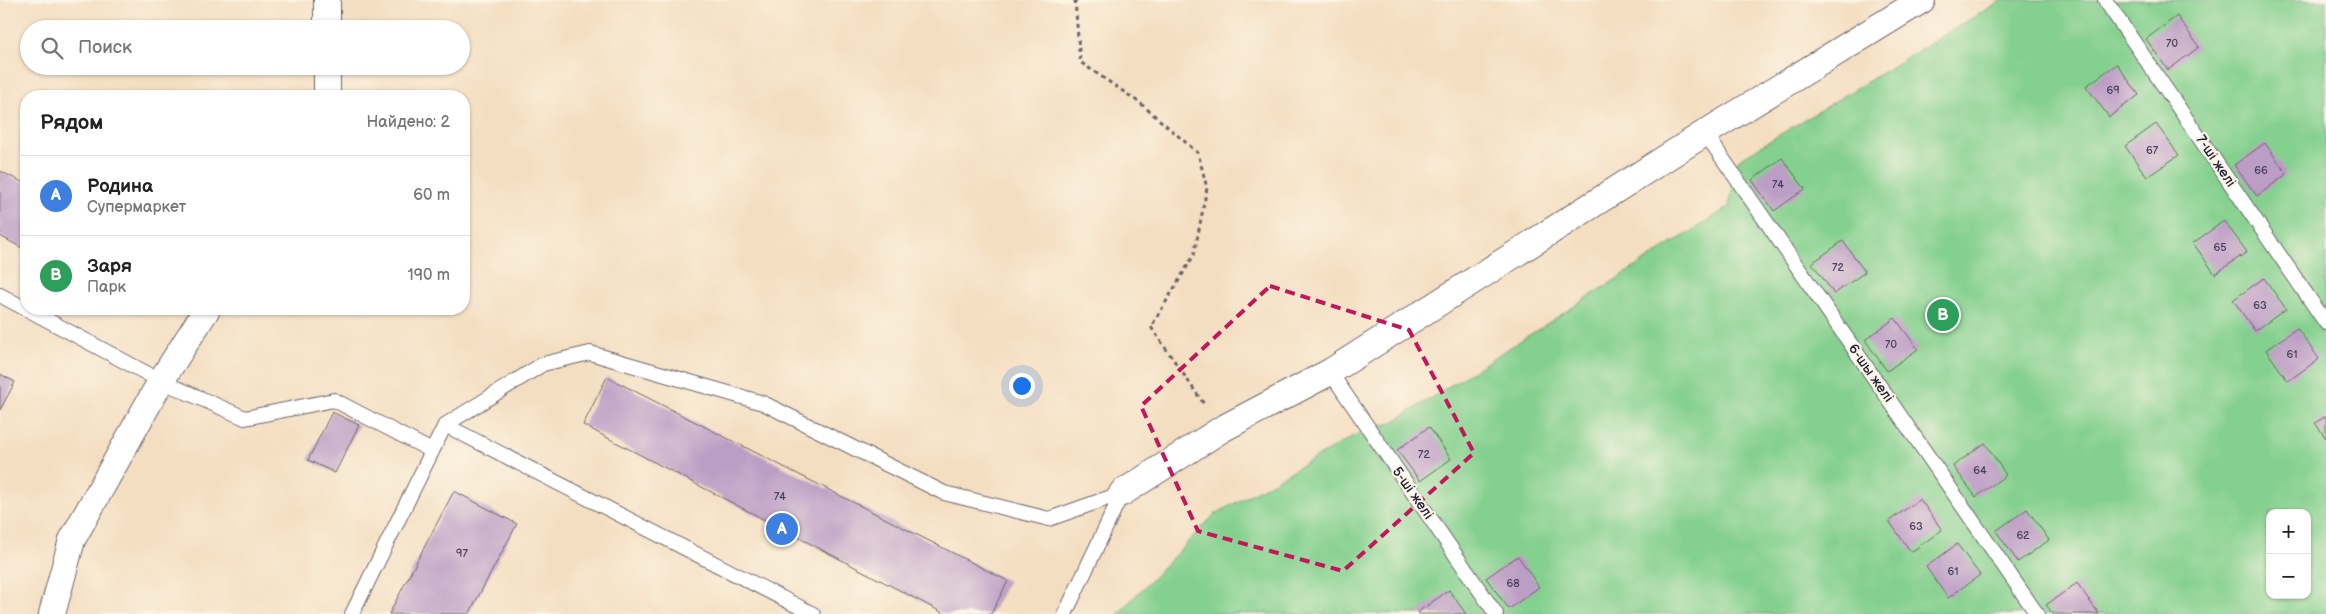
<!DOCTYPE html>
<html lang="ru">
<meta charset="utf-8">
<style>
:root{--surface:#fff;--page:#f6f6f6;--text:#222;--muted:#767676;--line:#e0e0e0;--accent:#b45309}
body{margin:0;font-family:"Balsamiq Sans",sans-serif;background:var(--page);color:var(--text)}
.controls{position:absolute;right:15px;bottom:15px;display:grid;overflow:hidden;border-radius:10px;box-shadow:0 1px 4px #0004}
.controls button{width:45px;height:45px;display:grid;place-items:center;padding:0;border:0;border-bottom:1px solid var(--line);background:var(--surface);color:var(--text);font:25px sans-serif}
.you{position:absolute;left:1021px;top:385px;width:18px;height:18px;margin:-12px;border:4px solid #fff;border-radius:50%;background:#1a73e8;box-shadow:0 0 0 8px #1a73e833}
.badge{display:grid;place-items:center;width:32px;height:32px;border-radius:50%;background:var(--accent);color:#fff;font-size:16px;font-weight:700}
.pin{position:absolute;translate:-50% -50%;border:2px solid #fff;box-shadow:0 1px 5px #0006}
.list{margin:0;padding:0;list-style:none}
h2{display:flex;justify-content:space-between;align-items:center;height:65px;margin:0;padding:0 20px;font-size:21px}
h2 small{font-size:16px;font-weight:400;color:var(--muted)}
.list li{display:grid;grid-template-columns:32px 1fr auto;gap:15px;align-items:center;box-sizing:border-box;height:80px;padding:0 20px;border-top:1px solid var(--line)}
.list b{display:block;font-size:19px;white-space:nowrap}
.list p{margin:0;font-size:16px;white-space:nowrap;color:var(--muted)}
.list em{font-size:16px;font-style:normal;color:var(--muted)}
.icon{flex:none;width:28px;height:28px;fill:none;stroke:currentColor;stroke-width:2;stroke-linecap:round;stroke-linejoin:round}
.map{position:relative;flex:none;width:2326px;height:614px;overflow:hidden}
.search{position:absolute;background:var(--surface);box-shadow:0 1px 4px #0004;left:20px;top:20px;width:450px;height:55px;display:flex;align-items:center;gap:12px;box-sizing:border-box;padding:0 18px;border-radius:28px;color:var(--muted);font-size:19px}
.panel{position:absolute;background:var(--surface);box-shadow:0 1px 4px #0004;left:20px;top:90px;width:450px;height:225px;border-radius:20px}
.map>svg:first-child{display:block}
.green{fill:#84d08e;stroke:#537964;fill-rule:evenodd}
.building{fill:#bc9dc5}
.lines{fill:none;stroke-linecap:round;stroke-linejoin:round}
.service-casing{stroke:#6c646a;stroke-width:16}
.minor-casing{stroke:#6c646a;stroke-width:28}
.path{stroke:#6c646a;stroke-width:3;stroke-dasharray:4 4;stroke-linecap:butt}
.service{stroke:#fff;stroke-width:14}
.minor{stroke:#fff;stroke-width:26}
.marked{fill:none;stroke:#c2185b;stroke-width:4;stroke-dasharray:10 6;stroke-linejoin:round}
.labels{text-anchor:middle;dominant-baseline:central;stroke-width:4.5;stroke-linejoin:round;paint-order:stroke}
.number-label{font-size:11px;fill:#48415e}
.street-label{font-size:14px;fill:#22223b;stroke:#fcf5e5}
</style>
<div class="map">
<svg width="2326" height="614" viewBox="0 0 2326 614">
<rect width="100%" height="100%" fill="#fcf5e5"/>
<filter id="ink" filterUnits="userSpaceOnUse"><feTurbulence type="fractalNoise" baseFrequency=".02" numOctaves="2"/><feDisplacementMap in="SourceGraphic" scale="10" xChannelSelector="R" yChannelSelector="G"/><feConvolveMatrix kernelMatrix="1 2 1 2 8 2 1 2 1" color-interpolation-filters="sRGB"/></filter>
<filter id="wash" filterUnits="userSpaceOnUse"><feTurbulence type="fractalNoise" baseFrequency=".0096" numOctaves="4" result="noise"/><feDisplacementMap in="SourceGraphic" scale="20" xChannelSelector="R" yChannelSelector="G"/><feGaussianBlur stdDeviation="1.12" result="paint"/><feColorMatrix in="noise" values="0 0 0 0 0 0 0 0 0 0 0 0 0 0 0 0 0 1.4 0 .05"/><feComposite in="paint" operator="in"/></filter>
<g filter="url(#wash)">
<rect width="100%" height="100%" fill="#f4dec1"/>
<!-- green -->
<path class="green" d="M2002 0H2326V614H1118L1214 515 1365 430 1392 423 1729 207 1738 160ZM2270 513H2307V595H2270Z"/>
<g id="blocks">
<!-- building -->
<path class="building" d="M2177 16 2199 47 2168 70 2146 39Z
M2117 64 2139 95 2109 117 2086 86Z
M2156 124 2179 155 2147 177 2125 146Z
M2265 143 2287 174 2257 196 2234 165Z
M1782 158 1805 189 1774 211 1752 180Z
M0 171 26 184V250L0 236Z
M2224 221 2247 252 2215 274 2193 243Z
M1843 241 1865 272 1834 294 1812 263Z
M2264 278 2286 309 2255 331 2233 300Z
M1895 318 1918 349 1887 371 1865 340Z
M2297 328 2319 359 2288 381 2266 350Z
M0 374 15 382 0 410Z
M607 377 1008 581 991 614H945L583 425Z
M332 412 359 425 335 473 308 460Z
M2326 416V438L2315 423Z
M1429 427 1451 459 1420 481 1397 450Z
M1985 443 2006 475 1976 497 1953 466Z
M454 491 517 524 469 614H389Z
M1920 499 1942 530 1911 552 1889 521Z
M2027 509 2049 540 2018 562 1996 531Z
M1957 544 1980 575 1948 598 1926 567Z
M1518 556 1539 587 1509 609 1486 578Z
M2077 583 2099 614H2053L2046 605Z
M1449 590 1466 614H1419L1418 612Z"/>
</g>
</g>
<g filter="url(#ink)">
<use href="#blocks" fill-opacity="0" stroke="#6c646a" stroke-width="1"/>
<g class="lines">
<!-- service casing -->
<g class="service-casing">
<path id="service" d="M2105 0 2326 323
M1705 133 2037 614
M0 295 26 309
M27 309 161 381 245 418 334 400 432 451
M1330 372 1496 614
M445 425 543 364 590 353 763 403 944 493 1049 519 1122 493
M352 614 445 425 813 614
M1065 614 1122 493"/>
</g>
<!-- minor casing -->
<g class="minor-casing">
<path id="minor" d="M327 29V0
M327 96V66
M1122 493 1222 429 1330 372 1705 133 1922 0
M52 614 72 540 161 381 207 309"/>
</g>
<!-- path -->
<path class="path" d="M1075 0 1080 62 1140 103 1198 153 1207 188 1194 255 1151 327 1204 404"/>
<!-- service -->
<use href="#service" class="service"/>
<!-- minor -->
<use href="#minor" class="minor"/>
</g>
</g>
<!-- marked area -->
<path class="marked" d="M1270 286 1409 330 1474 453 1343 571 1198 531 1141 406Z"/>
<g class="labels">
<!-- number labels -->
<g class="number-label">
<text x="2172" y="43">70</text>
<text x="2113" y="90">69</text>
<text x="2152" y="150">67</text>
<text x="2261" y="170">66</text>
<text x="1778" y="184">74</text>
<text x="2220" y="247">65</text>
<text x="1838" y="267">72</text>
<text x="2260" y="305">63</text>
<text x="1891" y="344">70</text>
<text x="2292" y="354">61</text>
<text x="1424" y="454">72</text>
<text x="1980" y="470">64</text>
<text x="780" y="496">74</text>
<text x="1916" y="526">63</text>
<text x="2023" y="535">62</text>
<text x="462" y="553">97</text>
<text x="1953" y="571">61</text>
<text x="1513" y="583">68</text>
</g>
<!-- street labels -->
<g class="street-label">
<text transform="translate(2216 161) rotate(56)">7-ші желі</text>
<text transform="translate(1871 373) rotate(55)">6-шы желі</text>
<text transform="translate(1413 493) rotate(55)">5-ші желі</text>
</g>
</g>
</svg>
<div class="controls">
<button>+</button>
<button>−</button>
</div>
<div class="you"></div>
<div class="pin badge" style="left:782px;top:529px;background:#3f7fe0">A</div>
<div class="pin badge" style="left:1943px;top:315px;background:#2e9e5b">B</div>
<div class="search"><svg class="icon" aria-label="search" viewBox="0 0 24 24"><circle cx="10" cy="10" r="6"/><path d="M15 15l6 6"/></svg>Поиск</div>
<section class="panel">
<h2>Рядом<small>Найдено: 2</small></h2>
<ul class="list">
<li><span class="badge" style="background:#3f7fe0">A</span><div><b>Родина</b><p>Супермаркет</p></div><em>60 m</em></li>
<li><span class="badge" style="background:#2e9e5b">B</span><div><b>Заря</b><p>Парк</p></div><em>190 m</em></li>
</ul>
</section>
</div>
